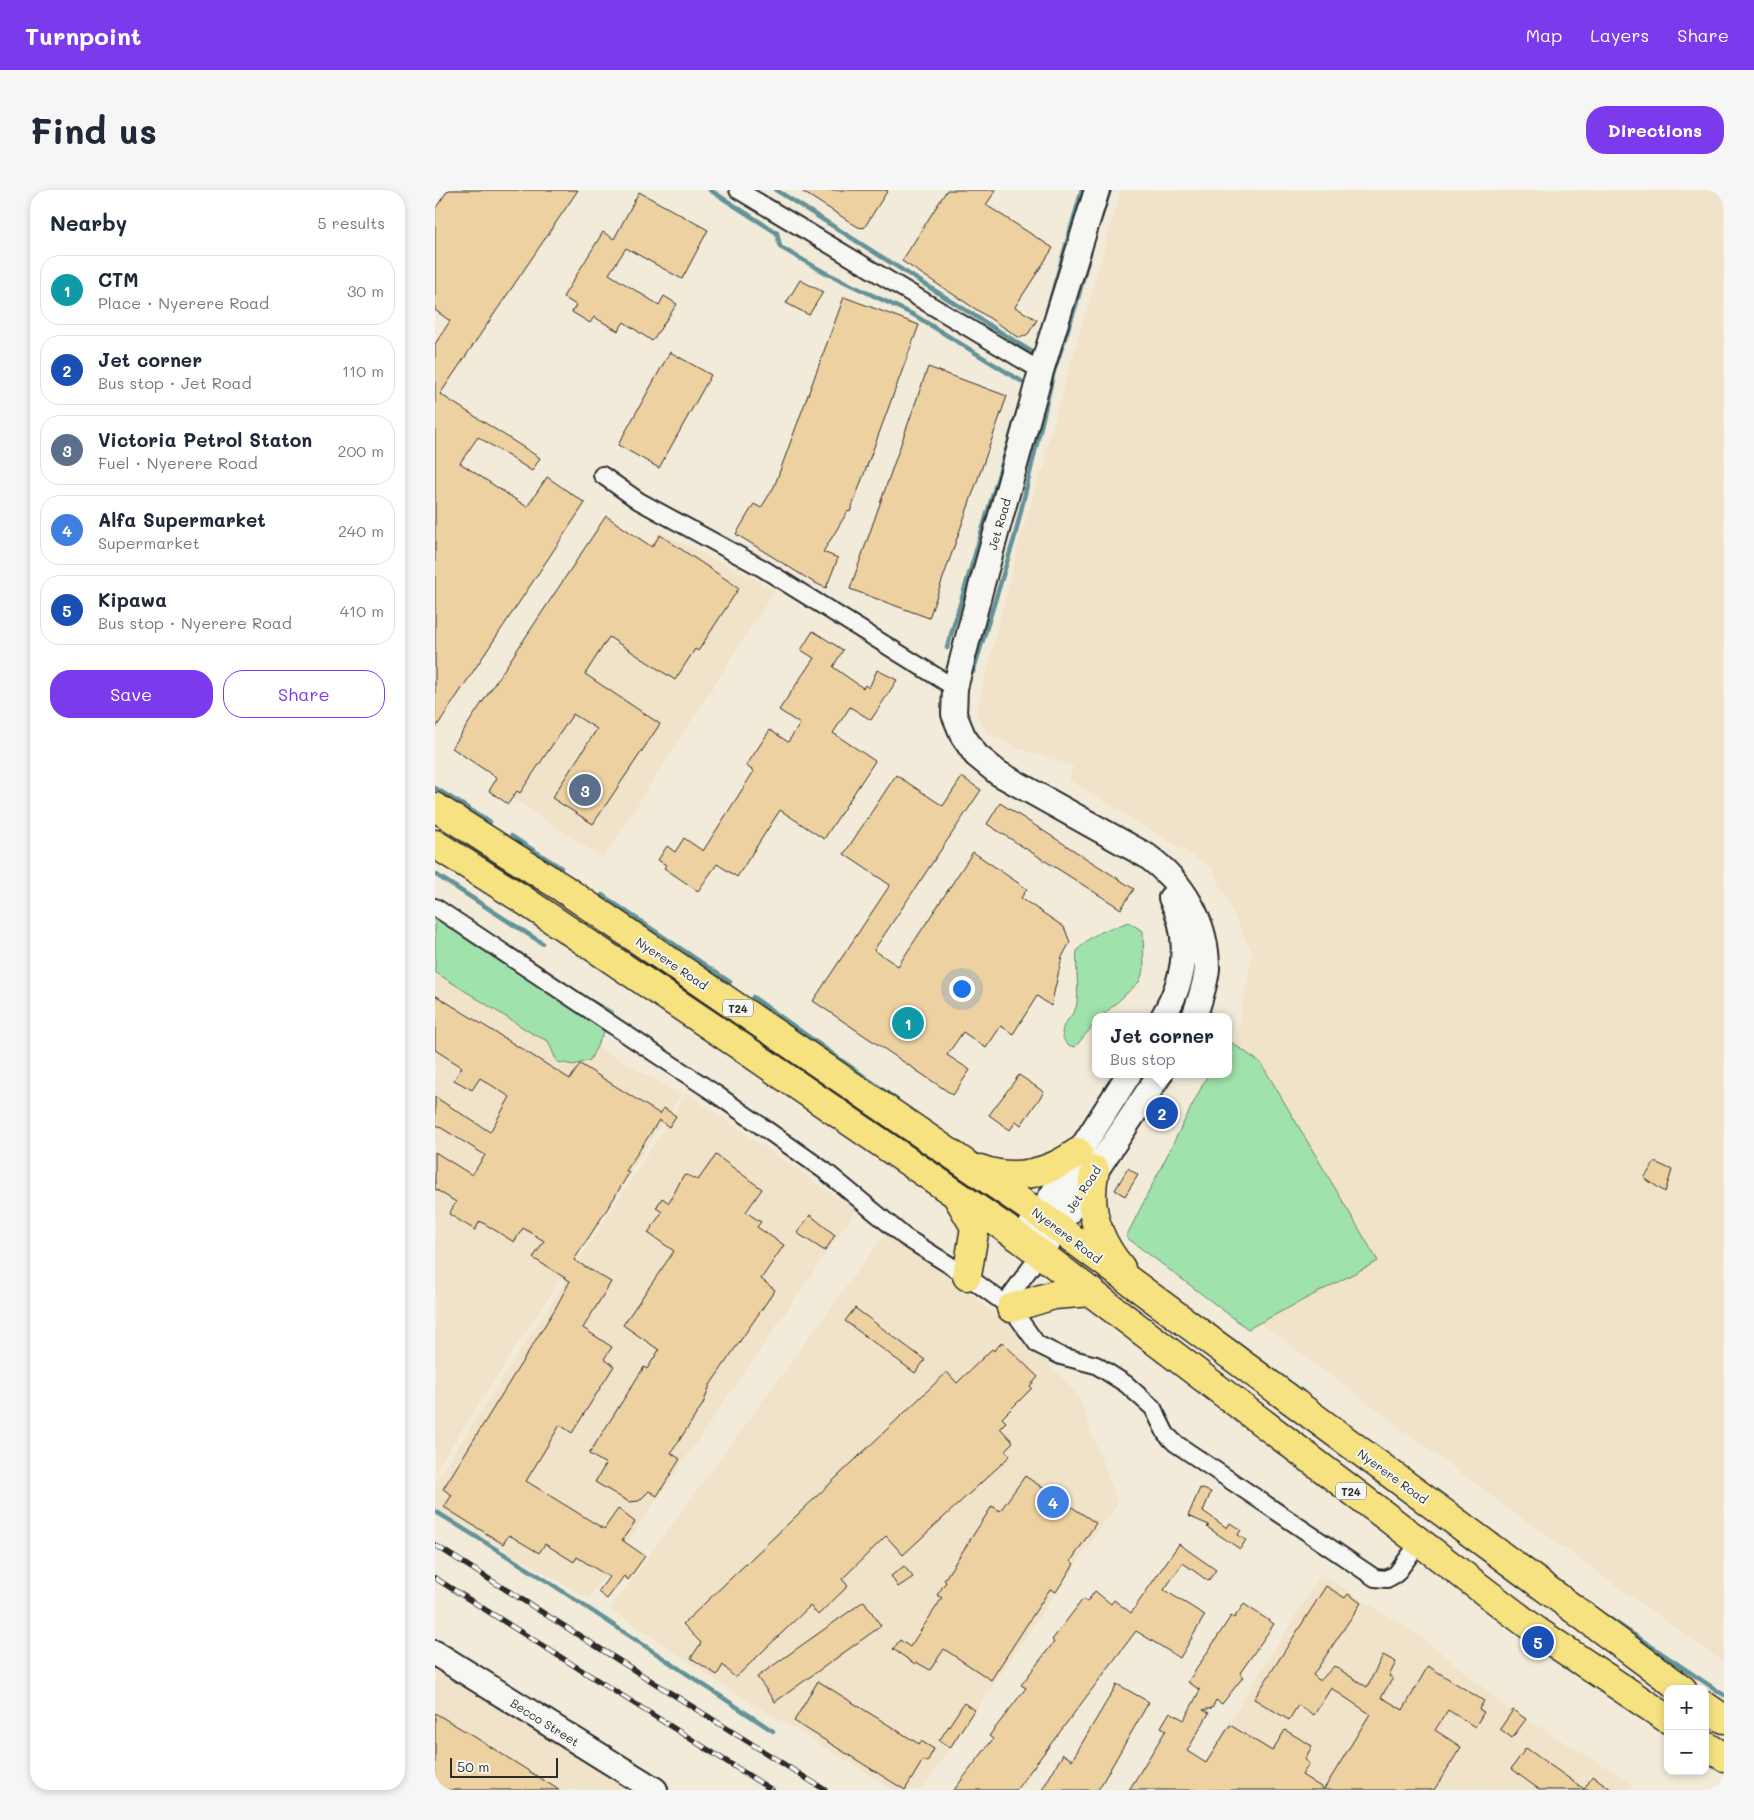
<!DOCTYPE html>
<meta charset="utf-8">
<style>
:root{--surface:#fff;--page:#f6f6f7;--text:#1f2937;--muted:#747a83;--line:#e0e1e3;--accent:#7c3aed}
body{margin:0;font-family:Mali,sans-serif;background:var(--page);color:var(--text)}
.controls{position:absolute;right:15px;bottom:15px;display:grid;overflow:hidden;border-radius:10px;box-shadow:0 2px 8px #0003}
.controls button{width:45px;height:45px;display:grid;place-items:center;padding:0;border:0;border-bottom:1px solid var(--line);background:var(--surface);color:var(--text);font:25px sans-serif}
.scale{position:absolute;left:15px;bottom:12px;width:108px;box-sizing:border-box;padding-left:5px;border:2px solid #2b2b2b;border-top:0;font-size:14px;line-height:18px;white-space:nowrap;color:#2b2b2b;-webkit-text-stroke:4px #f6f6f2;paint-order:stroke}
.you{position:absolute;left:526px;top:798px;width:18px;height:18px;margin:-12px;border:4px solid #fff;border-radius:50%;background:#1a73e8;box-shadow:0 0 0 8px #1a73e833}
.badge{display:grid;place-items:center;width:32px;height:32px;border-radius:50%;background:var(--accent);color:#fff;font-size:16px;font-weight:700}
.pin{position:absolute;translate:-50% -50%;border:2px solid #fff;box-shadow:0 1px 5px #0006}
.popup{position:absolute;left:657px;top:823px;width:140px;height:65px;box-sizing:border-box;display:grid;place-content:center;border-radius:10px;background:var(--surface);filter:drop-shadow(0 1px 4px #0005);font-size:16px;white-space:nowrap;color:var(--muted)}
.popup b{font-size:19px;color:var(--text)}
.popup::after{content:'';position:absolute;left:50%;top:100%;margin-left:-10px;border:10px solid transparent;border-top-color:var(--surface)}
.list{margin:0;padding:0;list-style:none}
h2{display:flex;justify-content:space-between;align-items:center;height:65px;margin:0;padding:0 20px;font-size:21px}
h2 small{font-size:16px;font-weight:400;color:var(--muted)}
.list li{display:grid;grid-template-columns:32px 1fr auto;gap:15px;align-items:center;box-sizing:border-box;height:70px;margin:0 10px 10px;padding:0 10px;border:1px solid var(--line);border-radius:20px}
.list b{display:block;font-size:19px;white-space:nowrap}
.list p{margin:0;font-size:16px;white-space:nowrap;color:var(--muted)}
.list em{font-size:16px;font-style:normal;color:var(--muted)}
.actions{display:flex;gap:10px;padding:15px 20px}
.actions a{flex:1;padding:11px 0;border:1px solid var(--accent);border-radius:20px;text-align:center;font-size:18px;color:var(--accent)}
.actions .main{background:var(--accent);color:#fff}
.map{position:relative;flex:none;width:1289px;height:1600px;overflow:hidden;border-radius:20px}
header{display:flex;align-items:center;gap:30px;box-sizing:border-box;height:70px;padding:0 25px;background:var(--accent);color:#fff}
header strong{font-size:24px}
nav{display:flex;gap:28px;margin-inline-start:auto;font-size:18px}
.intro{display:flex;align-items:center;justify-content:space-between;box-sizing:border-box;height:120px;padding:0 30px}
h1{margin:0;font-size:35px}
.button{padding:12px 22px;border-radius:20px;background:var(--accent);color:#fff;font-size:18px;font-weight:700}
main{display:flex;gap:30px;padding:0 30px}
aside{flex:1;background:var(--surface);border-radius:20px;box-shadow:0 2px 8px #0003}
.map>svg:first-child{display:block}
.built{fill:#f1e3c9}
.green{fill:#a0e2ac;stroke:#66866c}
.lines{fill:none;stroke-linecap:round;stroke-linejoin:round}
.stream{stroke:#639398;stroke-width:4.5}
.building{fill:#edd1a1;stroke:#2b2b2b}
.street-casing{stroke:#2b2b2b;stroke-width:20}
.secondary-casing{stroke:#2b2b2b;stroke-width:28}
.highway-casing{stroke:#2b2b2b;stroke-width:31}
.street{stroke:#f6f6f2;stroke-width:16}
.secondary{stroke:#f6f6f2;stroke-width:24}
.highway{stroke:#f7e281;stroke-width:28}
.rail-casing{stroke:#2b2b2b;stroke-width:5.5}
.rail{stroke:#f6f6f2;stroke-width:4;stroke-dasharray:11;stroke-linecap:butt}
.labels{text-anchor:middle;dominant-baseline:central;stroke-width:4;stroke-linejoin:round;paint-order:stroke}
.shield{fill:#f6f6f2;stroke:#686867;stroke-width:1}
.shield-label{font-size:11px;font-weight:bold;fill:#2b2b2b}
.street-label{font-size:12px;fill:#2b2b2b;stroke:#f6f6f2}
</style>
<header>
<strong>Turnpoint</strong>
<nav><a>Map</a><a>Layers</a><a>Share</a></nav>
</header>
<div class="intro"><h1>Find us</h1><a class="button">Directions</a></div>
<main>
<aside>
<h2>Nearby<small>5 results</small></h2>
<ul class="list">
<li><span class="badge" style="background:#0f9aa8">1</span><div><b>CTM</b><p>Place · Nyerere Road</p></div><em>30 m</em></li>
<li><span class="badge" style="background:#1a4fb4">2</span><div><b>Jet corner</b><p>Bus stop · Jet Road</p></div><em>110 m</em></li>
<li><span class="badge" style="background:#5c6f8a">3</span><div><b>Victoria Petrol Staton</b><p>Fuel · Nyerere Road</p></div><em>200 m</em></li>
<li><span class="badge" style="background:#3f7fe0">4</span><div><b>Alfa Supermarket</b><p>Supermarket</p></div><em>240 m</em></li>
<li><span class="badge" style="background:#1a4fb4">5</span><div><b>Kipawa</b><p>Bus stop · Nyerere Road</p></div><em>410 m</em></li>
</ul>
<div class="actions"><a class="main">Save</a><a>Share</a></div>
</aside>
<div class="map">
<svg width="1289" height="1600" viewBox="0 0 1289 1600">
<rect width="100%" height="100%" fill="#f3ebda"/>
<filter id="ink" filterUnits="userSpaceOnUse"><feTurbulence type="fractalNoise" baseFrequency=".02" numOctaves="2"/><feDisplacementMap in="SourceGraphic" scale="10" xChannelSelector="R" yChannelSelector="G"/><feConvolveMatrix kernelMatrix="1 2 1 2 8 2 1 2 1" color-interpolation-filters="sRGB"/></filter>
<g filter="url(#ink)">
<!-- built -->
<path class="built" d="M686 0H1289V1473L1071 1317 696 1036 787 897 793 884V875L803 841 817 763 777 678 634 590 638 576 582 558 552 543 541 523 584 353 604 285 611 274 610 262Z
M224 341 340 400 168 669 57 595Z
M0 762 246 905 0 1281Z
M252 903 421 1020 154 1409 0 1318V1292Z
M451 1042 564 1126 628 1188 643 1206 683 1313 486 1600H459L295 1500 175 1419Z
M886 1384 987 1447 1073 1518 1197 1593 1194 1600H752Z
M0 1477 195 1600H0Z"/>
<!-- green -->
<path class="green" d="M0 724 179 822 155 870 139 875 122 872 113 851 98 844 0 782Z
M693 732 708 741 709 779 704 792 666 827H661V832L640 857 632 855C619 836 636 831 641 817 645 805 640 775 642 761 659 740 671 742 693 732Z
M793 850 826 873 943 1071 813 1139 691 1047 773 884H793Z"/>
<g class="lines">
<!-- stream -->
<path class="stream" d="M275 0 342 43 345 57 389 82 479 125 591 194
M341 0 600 164
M665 31 675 0
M612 121 647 0
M512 458 584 217
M538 482 580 346 619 181 642 112 657 55
M0 598 55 632
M76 646 126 678
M0 684 107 753
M167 705 295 792
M318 807 462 910
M779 1137 868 1202
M0 1321 112 1391 338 1541
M1171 1426 1289 1505"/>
</g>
<!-- building -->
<path class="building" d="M13 0H143L5 204 105 268 97 281 43 247 25 273 92 317 112 287 150 313 0 539V154L15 131 0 120V19Z
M365 0H453L429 38 423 37Z
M512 0H561L551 15 618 58 580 117 602 130 593 144 585 148 467 71Z
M204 2 273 40 247 89 191 58 174 84 224 115 229 106 242 114 217 151 189 132 183 141 159 127 155 133 137 122 141 115 128 107 168 42 179 49Z
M365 90 388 102 374 125 351 113Z
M409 107 484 135 415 322 413 321 388 362 403 368 391 398 378 392 301 344 319 314 326 318 339 297Z
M235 162 276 185 224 278 183 255Z
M493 177 572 206 494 428 415 399Z
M171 326 217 357 225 345 304 398 263 461 260 459 240 490 174 447 150 484 225 534 158 634 117 608 162 539 138 524 85 603 82 601 73 614 54 601 62 588 17 558Z
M378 441 408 460 398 477 428 498 430 495 434 498 442 480 462 490 436 530 415 517 398 543 440 571 389 649 345 620 302 687 282 674 263 701 229 678 231 675 223 670 232 656 240 662 249 648 268 661 319 581 311 576 335 540 353 552 365 534 344 520 379 468 366 460Z
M461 585 508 616 527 587 546 600 439 760 463 776 538 662 592 699 586 708 629 737 635 752 627 767 616 816 602 806 578 844 566 836 551 858 528 842 512 865 535 880 518 905 378 811 455 695 409 664Z
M565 613 699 699 686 719 552 634Z
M0 805 135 889 145 874 225 924 229 918 241 926 234 937 224 930 191 981 194 983 176 1013 139 1070 176 1092 148 1138 177 1157 169 1169 179 1176 137 1243 125 1235 91 1291 169 1339 183 1319 200 1332 187 1350 210 1366 193 1390 189 1386 172 1409 163 1402 174 1387 142 1367 139 1372 110 1354 104 1363 74 1345 68 1354 9 1317 17 1305 8 1299 120 1119 135 1091 98 1068 109 1051 88 1038 79 1052 45 1031 40 1040 14 1024 21 1012 0 999V962L37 985 50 965 0 934V907L55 942 75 907 45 888 37 900 19 890 27 877 0 860Z
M584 885 609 902 586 935 581 931 575 940 554 925Z
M281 965 327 999 311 1022 326 1032 322 1037 349 1055 326 1089 340 1100 275 1195 268 1214 236 1263 245 1269 222 1306 214 1301 204 1311 194 1312 160 1292 171 1274 154 1264 209 1177 212 1179 224 1160 188 1135 239 1061 213 1043 227 1022 221 1018 227 1008 234 1013 248 986 252 985 263 990Z
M1220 972 1237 980 1230 1002 1209 988Z
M693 978 703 985 690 1006 680 1000Z
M375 1025 400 1045 390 1061 362 1043Z
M420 1118 490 1170 480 1183 410 1131Z
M567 1152 603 1187 595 1196 597 1198 567 1228 571 1232 565 1238 578 1252 570 1260 575 1266 468 1365 451 1346 407 1389 413 1396 383 1425 375 1416 300 1488 288 1475 282 1485 256 1468 266 1453 248 1434 512 1182 522 1193 557 1159 559 1161Z
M590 1286 661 1333 636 1371 639 1374 621 1402 615 1399 556 1490 509 1459 495 1480 481 1472 480 1474 458 1459 465 1450 475 1457 507 1408 502 1405 511 1392 509 1390 557 1316 565 1321Z
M765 1298 776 1302 768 1321 792 1338 795 1333 806 1340 803 1345 811 1350 805 1359 772 1337 774 1335 753 1326Z
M744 1354 781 1380 773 1391 748 1373 729 1400 770 1425 745 1468 701 1441 581 1600H519L558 1549 554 1546 591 1498 586 1495 619 1452 617 1450 648 1409 652 1412 660 1401 676 1414 679 1410 696 1423Z
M469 1376 478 1387 463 1397 456 1386Z
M891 1396 910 1408 913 1404 926 1413 878 1485 885 1491 899 1476 932 1497 948 1465 961 1472 954 1486 958 1488 946 1507 968 1520 993 1476 1049 1511 1044 1519 1049 1522 1040 1537 1013 1520 1000 1540 1026 1557 999 1600H694L731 1540 726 1537 735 1522 749 1530 765 1500 753 1492 796 1426 799 1428 809 1414 839 1434 805 1483 808 1487 787 1514 781 1510 777 1518 768 1520 774 1523 752 1561 771 1573 795 1535 837 1561 850 1540 877 1556 870 1569 874 1574 867 1585 889 1599 935 1524 896 1498 879 1525 863 1515 854 1530 819 1509Z
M429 1411 446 1436 340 1512 322 1487Z
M383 1491 484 1554 486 1551 499 1559 492 1572 488 1570 470 1600 359 1531Z
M682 1494 714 1512 663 1600H607L628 1564 637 1570Z
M529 1513 539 1520 515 1558 504 1551Z
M1078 1520 1091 1529 1077 1548 1065 1539Z
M0 1523 35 1544 124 1600H0Z
M1091 1558 1149 1599 1158 1586 1177 1600H1105L1076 1579Z"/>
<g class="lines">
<!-- street casing -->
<g class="street-casing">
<path id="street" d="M303 0 606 181
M167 285 204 311 327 378 520 498
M0 717 281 904 390 981 470 1047 532 1086 576 1118 602 1154 626 1166 661 1175 691 1194 718 1218 731 1244 740 1253 940 1388 952 1389 961 1384 984 1353
M570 1113 606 1063"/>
</g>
<!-- secondary casing -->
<g class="secondary-casing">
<path id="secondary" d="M662 0 606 181 545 401 520 498 519 524 528 546 541 565 563 583 712 666C748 692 772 732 772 778 771 794 764 812 759 827
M728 827C751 788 757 748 736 708
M586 1049 610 1016 694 884
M606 1063 725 884
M0 1463 220 1600"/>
</g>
<!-- highway casing -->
<g class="highway-casing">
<path id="highway" d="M0 617 126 697 604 1024 1247 1499
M0 654 87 709 308 858 586 1049 1103 1442 1233 1529
M545 979C579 992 615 983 643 962
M660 980C651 1017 662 1049 686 1078
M523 1008 540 1037 532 1086
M576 1118 619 1105 657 1102
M1270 1516 1289 1529
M1270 1555 1289 1567"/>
</g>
<!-- street -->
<use href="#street" class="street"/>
<!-- secondary -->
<use href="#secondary" class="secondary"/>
<!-- highway -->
<use href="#highway" class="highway"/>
<!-- rail casing -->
<g class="rail-casing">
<path id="rail" d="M0 1355 390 1600
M0 1388 337 1600"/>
</g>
<!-- rail -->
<use href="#rail" class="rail"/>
</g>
</g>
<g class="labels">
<!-- shield labels -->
<g class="shield">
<rect x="288" y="809.5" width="30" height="17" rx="4"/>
<rect x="901" y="1292.5" width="30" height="17" rx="4"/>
</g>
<g class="shield-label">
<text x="303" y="818">T24</text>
<text x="916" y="1301">T24</text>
</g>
<!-- street labels -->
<g class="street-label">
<text transform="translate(564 334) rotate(-74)">Jet Road</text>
<text transform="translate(237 773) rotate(34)">Nyerere Road</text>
<text transform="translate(648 999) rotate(-57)">Jet Road</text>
<text transform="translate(632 1045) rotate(37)">Nyerere Road</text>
<text transform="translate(958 1286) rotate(36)">Nyerere Road</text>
<text transform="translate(110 1532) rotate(32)">Becco Street</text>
</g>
</g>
</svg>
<div class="controls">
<button>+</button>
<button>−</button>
</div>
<div class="scale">50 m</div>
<div class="you"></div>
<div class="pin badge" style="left:473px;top:833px;background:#0f9aa8">1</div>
<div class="pin badge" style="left:727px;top:923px;background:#1a4fb4">2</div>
<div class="popup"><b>Jet corner</b>Bus stop</div>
<div class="pin badge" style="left:150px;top:600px;background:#5c6f8a">3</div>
<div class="pin badge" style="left:618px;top:1312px;background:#3f7fe0">4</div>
<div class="pin badge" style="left:1103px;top:1452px;background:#1a4fb4">5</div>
</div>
</main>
